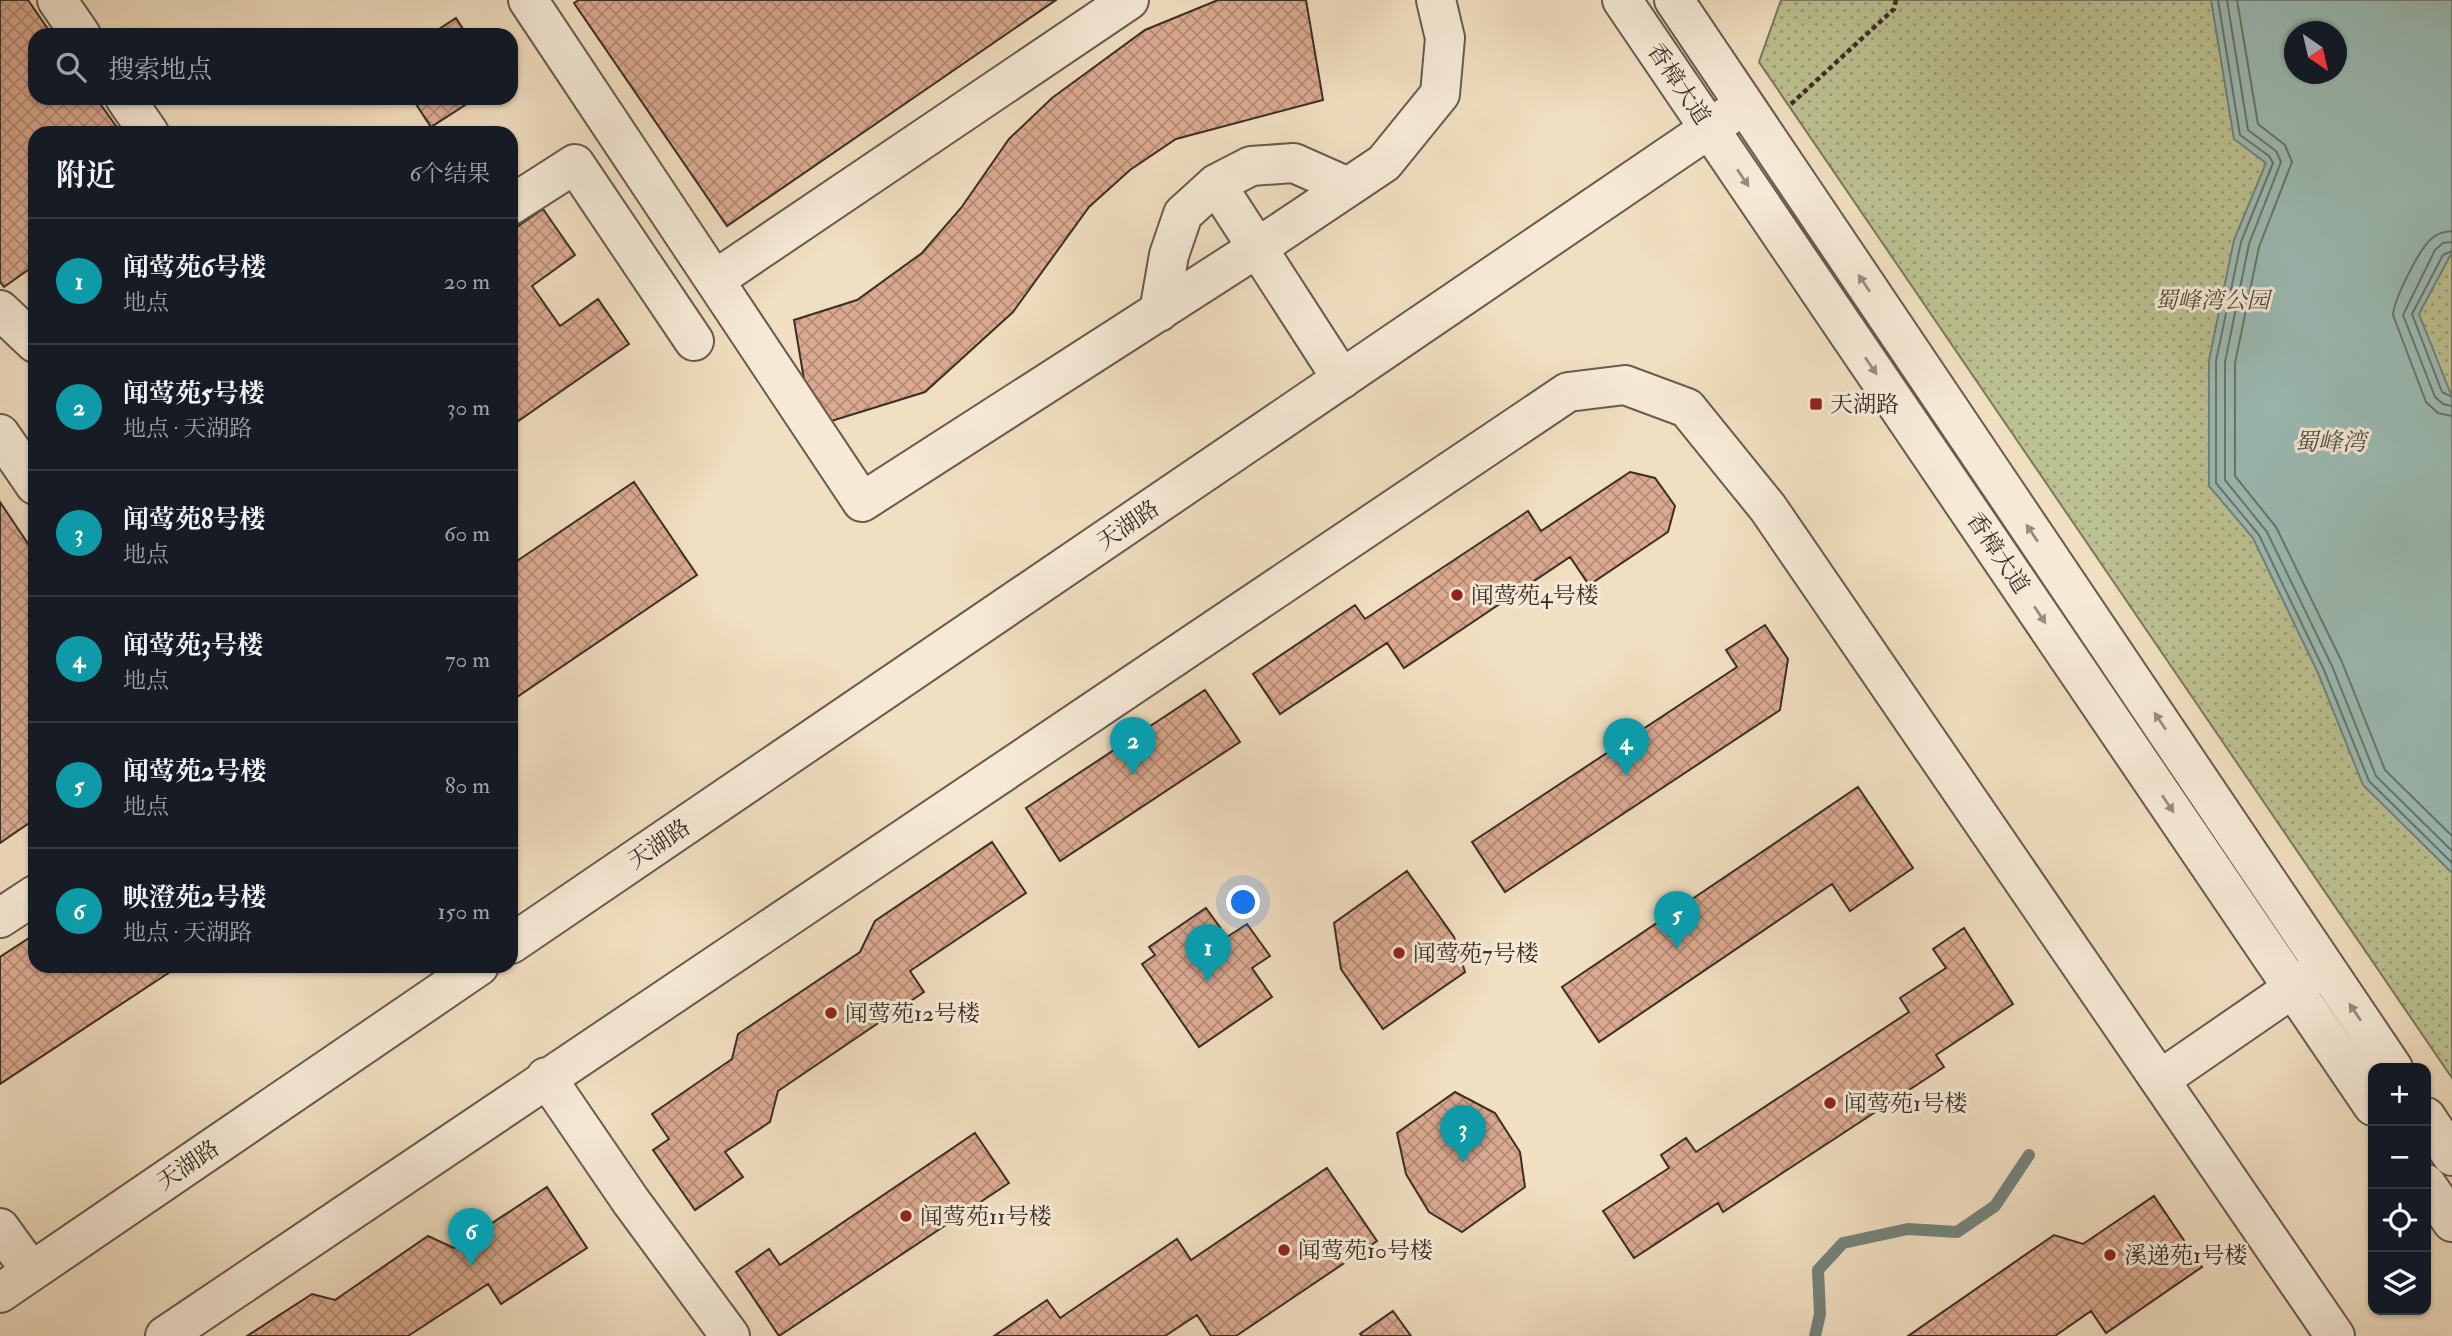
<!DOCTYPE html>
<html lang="zh">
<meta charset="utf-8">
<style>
:root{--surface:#171b24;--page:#20242c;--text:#f1f3f6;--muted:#9ea1a6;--line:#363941;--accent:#c59692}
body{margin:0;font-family:"IM FELL Double Pica","Noto Serif SC",serif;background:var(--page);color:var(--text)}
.controls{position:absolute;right:21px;bottom:21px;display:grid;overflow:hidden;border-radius:14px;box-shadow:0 2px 5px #0004}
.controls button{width:63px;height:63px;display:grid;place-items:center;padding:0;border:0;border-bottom:2px solid var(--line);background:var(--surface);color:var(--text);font:35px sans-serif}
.compass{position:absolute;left:2284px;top:21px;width:63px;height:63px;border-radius:50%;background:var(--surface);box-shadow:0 2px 5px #0004;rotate:146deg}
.you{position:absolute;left:1244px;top:903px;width:24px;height:24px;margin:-18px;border:5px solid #fff;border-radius:50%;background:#1a73e8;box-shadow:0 0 0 10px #1a73e833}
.badge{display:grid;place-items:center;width:46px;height:46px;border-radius:50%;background:var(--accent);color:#fff;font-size:23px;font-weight:700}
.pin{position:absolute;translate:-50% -58px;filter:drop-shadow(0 2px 4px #0008)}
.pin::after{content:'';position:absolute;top:37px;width:24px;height:21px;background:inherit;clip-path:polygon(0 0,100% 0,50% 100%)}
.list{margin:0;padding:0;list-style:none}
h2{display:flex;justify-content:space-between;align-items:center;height:91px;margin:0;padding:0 28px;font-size:30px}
h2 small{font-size:23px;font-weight:400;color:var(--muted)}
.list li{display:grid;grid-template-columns:46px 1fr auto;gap:21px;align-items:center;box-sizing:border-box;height:126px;padding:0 28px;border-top:2px solid var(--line)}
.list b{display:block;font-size:26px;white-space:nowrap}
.list p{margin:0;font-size:23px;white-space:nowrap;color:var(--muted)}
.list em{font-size:23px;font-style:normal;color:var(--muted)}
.icon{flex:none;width:38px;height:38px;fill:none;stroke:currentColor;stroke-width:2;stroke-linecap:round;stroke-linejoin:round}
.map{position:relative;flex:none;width:2452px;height:1336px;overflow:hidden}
.search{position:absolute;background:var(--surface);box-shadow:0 2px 5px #0004;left:28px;top:28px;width:490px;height:77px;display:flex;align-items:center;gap:18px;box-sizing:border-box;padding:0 24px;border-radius:21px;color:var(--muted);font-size:26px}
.panel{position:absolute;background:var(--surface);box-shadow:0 2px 5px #0004;left:28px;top:126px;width:490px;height:847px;border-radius:21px}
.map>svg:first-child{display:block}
.park{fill:url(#park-dots);stroke:#7b785c;stroke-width:2;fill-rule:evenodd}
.water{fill:#9bbcb5;stroke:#74837c;stroke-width:2;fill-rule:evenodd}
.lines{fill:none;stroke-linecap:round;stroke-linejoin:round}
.shore{stroke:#6a756e;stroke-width:2}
.stream{stroke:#74837c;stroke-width:12}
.building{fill:url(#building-cross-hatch);stroke:#3a2e27;stroke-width:2}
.minor-casing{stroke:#685a4e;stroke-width:42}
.path{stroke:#3a2e27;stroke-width:4.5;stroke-dasharray:5 3.5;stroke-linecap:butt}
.minor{stroke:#f6ead7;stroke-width:38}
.oneway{fill:#988c7f}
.poi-dot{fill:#8f2418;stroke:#f6ead7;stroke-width:2.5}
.labels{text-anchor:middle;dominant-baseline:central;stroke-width:6;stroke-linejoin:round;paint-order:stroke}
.street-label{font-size:23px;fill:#3a2e27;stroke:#f6ead7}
.park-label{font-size:23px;font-style:italic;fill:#544b3c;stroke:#f6ead7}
.poi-label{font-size:23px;fill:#3a2e27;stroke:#f6ead7;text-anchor:start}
.water-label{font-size:24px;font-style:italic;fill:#52524a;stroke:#f6ead7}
</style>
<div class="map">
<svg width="2452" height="1336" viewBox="0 0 2452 1336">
<defs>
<pattern id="park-dots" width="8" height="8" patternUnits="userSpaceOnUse" patternTransform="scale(1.75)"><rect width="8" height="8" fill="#bcc191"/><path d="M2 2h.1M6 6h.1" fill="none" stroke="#9a9d76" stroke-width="1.8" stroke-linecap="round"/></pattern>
<pattern id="building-cross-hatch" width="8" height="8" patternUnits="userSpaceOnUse" patternTransform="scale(1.75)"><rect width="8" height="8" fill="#dcaa90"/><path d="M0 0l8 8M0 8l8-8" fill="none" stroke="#b38b76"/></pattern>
</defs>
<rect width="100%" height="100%" fill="#f1dfc1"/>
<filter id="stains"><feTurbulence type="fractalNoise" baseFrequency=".00286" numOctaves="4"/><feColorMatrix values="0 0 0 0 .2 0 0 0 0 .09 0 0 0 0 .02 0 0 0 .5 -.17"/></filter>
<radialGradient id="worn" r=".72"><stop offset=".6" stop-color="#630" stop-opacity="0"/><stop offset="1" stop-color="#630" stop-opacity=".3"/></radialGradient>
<!-- park -->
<path class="park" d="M1781 0H2452V1078L1759 62ZM2294 32H2336V74H2294Z"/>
<!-- water -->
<path class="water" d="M2211 0H2452V252L2419 314 2452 397V873L2363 785 2318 673 2253 538 2209 486V360L2234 240 2266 163 2234 139ZM2294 32H2336V74H2294Z"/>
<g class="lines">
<!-- shore -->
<path class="shore" d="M2218 0 2240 135 2269 156 2273 163 2241 242 2216 361V483L2259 535 2324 670 2369 781 2452 863
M2227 0 2248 130 2276 151 2281 162 2249 244 2225 362V480L2267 532 2332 666 2376 776 2452 851
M2237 0 2258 124 2285 145 2292 162 2259 247 2235 363V476L2276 527 2342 662 2385 770 2452 836
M2452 231C2444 232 2437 233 2431 239 2419 250 2394 299 2393 315L2426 402 2438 413 2452 416
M2452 242 2443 243 2435 250 2403 315 2435 397 2443 404 2452 406
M2452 251 2443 255 2412 314 2442 392 2452 397"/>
<!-- stream -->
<path class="stream" d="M1815 1336 1820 1314 1818 1270 1843 1243 1908 1229 1957 1232 1995 1206 2029 1155"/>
</g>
<!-- building -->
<path class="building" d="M0 0H28L52 35H35V98H96L121 133H35V265L4 287 0 282Z
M579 0H1056L727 226 574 3Z
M1218 0H1306L1323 100 1176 139 1130 170 1089 207 1013 312 925 392 812 427 794 320 857 300 922 253 961 208 1009 139 1052 98 1145 30Z
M456 18 467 35H430Z
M412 98H476L431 127Z
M543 209 575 255 532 286 560 326 598 299 629 344 511 426V231Z
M1630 472 1655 478 1675 506 1668 532 1589 585 1570 557 1404 668 1387 643 1280 714 1253 674 1355 605 1365 619 1528 511 1541 531Z
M634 482 697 575 511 701V565Z
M0 502 35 554V819L0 843Z
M1765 625 1788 659 1780 710 1505 892 1472 842 1737 667 1726 650Z
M1205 690 1240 742 1060 861 1026 808Z
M1858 787 1913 868 1850 911 1832 884 1599 1042 1562 987Z
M992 842 1026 893 910 971 924 992 778 1091 770 1122 725 1152 743 1177 695 1210 653 1150 669 1139 652 1114 732 1059 738 1034 860 952 875 921Z
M1407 871 1454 937 1465 972 1383 1029 1341 969 1334 923Z
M1206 908 1227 937 1247 924 1270 956 1252 968 1272 997 1199 1047 1142 964 1155 955 1149 947Z
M1964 928 2013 1004 1936 1055 1944 1067 1723 1212 1718 1203 1634 1258 1603 1211 1669 1168 1661 1155 1686 1138 1696 1152 1909 1012 1900 998 1946 968 1933 949Z
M35 934V966H179L0 1084V957Z
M1455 1092 1495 1113 1520 1152 1525 1187 1462 1232 1429 1212 1406 1174 1397 1133Z
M975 1133 1009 1183 779 1336 736 1272 769 1249 780 1265Z
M1327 1168 1377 1241 1236 1336H1211L1197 1315 1165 1336H994L1047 1300 1060 1318 1177 1239 1191 1260Z
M547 1187 587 1248 501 1304 488 1284 408 1336H247L312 1294 335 1300 428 1236 454 1248Z
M2154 1196 2202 1267 2106 1333 2091 1311 2055 1336H1908L2054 1235 2083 1244Z
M1393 1311 1411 1336H1362L1360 1334Z"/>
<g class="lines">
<!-- minor casing -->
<g class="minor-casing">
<path id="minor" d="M57 0 81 35
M528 0 862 502 1257 248 1384 163 1440 94 1445 38 1436 0
M1622 0 2373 1106
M1674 0 2393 1068
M125 98 149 133
M1216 184 1342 379
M511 205 575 164 694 341
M716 279 1129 0
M0 310 35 343
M1159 312 1169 255 1183 214 1216 184 1251 166 1294 163 1348 187
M0 434 35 485
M0 918 35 895
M511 944 1744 105
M546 1077 630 1200 730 1336
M2161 1079 2315 973
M2426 1117 2452 1156
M2426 1184 2452 1222
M0 1228 31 1271
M0 1293 479 966
M165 1336 1568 392 1625 385 1687 408 1768 508 2335 1336"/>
</g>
<!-- path -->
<path class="path" d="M1791 104 1894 9 1896 0"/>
<!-- minor -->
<use href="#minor" class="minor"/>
</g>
<!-- one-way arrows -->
<defs><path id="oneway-solid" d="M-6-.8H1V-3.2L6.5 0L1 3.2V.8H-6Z" transform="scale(1.75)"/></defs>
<g class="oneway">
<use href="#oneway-solid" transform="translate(1743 178) rotate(56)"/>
<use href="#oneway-solid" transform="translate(1864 283) rotate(-124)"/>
<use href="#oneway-solid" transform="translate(1871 366) rotate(56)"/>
<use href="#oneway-solid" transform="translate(2032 533) rotate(-124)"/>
<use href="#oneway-solid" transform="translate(2040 615) rotate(56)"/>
<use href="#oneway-solid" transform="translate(2160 721) rotate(-124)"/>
<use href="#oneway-solid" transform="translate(2168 804) rotate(56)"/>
<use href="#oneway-solid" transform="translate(2355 1012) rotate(-124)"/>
</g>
<!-- markers -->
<g class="poi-dot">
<rect x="1809" y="397" width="14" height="14" rx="3.5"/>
<circle cx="1457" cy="595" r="7"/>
<circle cx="1399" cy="953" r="7"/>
<circle cx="831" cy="1013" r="7"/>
<circle cx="1830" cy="1103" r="7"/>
<circle cx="906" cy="1216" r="7"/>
<circle cx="1284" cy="1250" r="7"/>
<circle cx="2110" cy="1255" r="7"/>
</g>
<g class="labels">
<!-- street labels -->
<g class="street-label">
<text transform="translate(1679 84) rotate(56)">香樟大道</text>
<text transform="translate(1128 525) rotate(-34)">天湖路</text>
<text transform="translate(1998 553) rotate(56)">香樟大道</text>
<text transform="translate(659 844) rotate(-34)">天湖路</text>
<text transform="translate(188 1165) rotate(-34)">天湖路</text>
</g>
<!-- park labels -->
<g class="park-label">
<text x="2212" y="300">蜀峰湾公园</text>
</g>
<!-- poi labels -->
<g class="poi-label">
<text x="1830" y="404">天湖路</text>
<text x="1471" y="595">闻莺苑4号楼</text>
<text x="1413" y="953">闻莺苑7号楼</text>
<text x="845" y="1013">闻莺苑12号楼</text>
<text x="1844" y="1103">闻莺苑1号楼</text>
<text x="920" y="1216">闻莺苑11号楼</text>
<text x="1298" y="1250">闻莺苑10号楼</text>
<text x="2124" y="1255">溪递苑1号楼</text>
</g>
<!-- water labels -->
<g class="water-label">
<text x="2330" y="442">蜀峰湾</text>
</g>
</g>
<rect width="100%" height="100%" filter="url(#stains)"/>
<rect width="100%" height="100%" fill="url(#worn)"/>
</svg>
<div class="controls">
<button>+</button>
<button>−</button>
<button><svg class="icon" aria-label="locate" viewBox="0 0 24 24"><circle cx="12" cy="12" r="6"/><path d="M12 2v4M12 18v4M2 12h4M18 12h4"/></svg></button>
<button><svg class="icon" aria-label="layers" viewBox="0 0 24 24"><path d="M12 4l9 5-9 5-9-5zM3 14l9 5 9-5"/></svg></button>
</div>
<svg class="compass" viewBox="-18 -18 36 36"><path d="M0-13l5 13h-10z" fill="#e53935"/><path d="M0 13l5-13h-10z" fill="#9ea1a6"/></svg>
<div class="you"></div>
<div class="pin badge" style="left:1208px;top:982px;background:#0f9aa8">1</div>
<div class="pin badge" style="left:1133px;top:775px;background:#0f9aa8">2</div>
<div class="pin badge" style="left:1463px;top:1163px;background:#0f9aa8">3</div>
<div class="pin badge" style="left:1626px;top:776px;background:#0f9aa8">4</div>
<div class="pin badge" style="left:1677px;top:949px;background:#0f9aa8">5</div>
<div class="pin badge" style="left:471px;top:1266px;background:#0f9aa8">6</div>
<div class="search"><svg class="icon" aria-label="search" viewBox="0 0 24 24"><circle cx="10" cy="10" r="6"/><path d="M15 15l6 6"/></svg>搜索地点</div>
<section class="panel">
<h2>附近<small>6个结果</small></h2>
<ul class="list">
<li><span class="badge" style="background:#0f9aa8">1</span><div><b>闻莺苑6号楼</b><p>地点</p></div><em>20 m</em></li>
<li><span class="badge" style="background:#0f9aa8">2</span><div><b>闻莺苑5号楼</b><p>地点 · 天湖路</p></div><em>30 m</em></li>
<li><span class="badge" style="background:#0f9aa8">3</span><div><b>闻莺苑8号楼</b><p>地点</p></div><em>60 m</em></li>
<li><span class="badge" style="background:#0f9aa8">4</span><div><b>闻莺苑3号楼</b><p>地点</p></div><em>70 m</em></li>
<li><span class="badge" style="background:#0f9aa8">5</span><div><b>闻莺苑2号楼</b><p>地点</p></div><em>80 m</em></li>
<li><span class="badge" style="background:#0f9aa8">6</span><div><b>映澄苑2号楼</b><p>地点 · 天湖路</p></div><em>150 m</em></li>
</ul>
</section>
</div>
